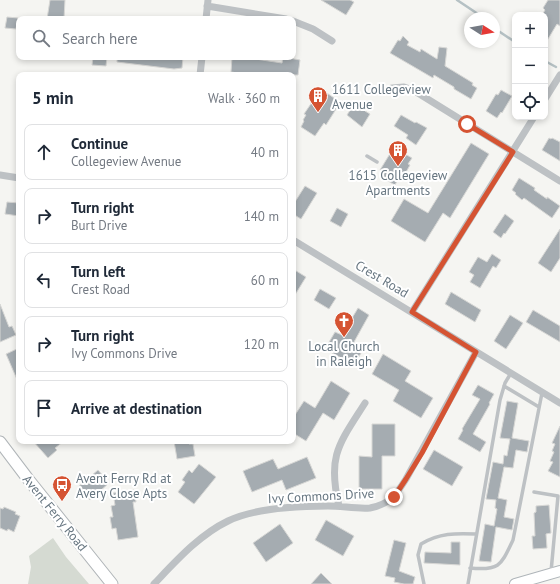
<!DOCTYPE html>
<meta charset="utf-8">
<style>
:root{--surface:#fff;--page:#f2f2f3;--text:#1f2937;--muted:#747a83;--line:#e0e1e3}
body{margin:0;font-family:"PT Sans",sans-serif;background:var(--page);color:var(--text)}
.controls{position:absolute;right:12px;top:12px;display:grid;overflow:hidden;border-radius:8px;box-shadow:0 2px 6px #0003}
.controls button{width:36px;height:36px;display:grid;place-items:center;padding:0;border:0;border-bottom:1px solid var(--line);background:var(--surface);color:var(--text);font:20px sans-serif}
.compass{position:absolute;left:464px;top:12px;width:36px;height:36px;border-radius:50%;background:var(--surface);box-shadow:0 2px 6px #0003;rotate:101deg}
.stop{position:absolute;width:12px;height:12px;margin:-9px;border:3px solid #d55332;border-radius:50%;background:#fff}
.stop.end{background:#d55332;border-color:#fff;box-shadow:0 1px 4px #0008}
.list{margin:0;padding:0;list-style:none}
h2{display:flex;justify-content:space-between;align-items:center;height:52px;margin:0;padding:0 16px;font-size:17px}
h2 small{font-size:13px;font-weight:400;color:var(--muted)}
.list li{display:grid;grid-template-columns:26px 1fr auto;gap:12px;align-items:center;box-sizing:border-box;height:56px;margin:0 8px 8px;padding:0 8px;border:1px solid var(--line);border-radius:8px}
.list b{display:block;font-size:15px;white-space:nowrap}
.list p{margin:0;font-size:13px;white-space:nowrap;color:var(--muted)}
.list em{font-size:13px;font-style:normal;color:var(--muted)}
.icon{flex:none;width:22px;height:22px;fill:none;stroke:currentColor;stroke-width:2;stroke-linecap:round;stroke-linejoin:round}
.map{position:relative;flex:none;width:560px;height:584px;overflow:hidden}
.search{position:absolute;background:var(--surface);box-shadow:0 2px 6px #0003;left:16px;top:16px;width:280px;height:44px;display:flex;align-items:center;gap:10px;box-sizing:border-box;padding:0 14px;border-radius:8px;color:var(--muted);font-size:15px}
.panel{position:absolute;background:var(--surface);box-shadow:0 2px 6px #0003;left:16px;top:72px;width:280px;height:372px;border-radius:8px}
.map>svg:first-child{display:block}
.green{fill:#d5dad2}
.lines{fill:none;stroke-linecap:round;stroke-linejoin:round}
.stream{stroke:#b5c1c4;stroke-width:2.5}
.building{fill:#a5acb1;stroke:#d7d7d5}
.secondary-casing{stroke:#afb5b9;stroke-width:12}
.primary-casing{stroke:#b0b5b8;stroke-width:13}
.lane{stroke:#bdc1c4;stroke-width:3.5}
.street{stroke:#bdc1c4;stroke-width:7}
.secondary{stroke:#fff;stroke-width:10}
.primary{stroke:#fff;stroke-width:11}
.route{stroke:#d55332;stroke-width:5}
.labels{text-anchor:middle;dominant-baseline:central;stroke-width:4;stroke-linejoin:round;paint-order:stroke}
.poi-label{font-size:13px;fill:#677681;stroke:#fff;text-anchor:start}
.street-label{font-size:13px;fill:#677681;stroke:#fff}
</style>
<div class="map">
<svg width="560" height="584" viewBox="0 0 560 584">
<rect width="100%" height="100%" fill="#f5f5f2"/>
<!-- green -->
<path class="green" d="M53 538 66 557 89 584H28L31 567 29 556Z"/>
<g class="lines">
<!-- stream -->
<path class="stream" d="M457 0 484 18
M494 28 515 42
M545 61 556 67"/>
</g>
<!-- building -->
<path class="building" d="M50 0H65L64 19H47Z
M321 0H350L354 2 346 15Z
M548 0H560V26L557 24 545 44V15H542L545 10 543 8Z
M7 17 18 18 16 29 5 28Z
M403 36 409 42 407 45 420 52 421 49 437 59 439 47 447 48 445 66 473 83 472 85 477 88 471 99 454 89V87L434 75 433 78 390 53 398 40 400 41Z
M93 57H107L106 66 92 65Z
M117 57H183L182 68 174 69 117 62Z
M232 57H242L282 63 283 57 300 60 298 75H253L231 72Z
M321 89 337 100 335 104 338 106 326 125 324 123 315 136 301 127 304 121 303 120 306 115 304 114Z
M501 90 512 96 502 113 501 112 497 118 486 111 496 94 498 95Z
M356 101 367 108 365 111 370 114 362 127 347 115Z
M401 115 415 123 416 122 427 128 416 145 406 138 408 135 394 126Z
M549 138 551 139 552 138 560 142V161L542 150Z
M471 143 489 154 450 218 443 213 425 242 391 221 404 199 428 213Z
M398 150 412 158 408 164 410 165 401 181 398 179 395 185 381 177 383 172 380 170 391 152 394 154 395 152 396 153Z
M519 178 535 188 534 190 547 199V197L560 206 552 218 524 198 522 200 515 194 516 193 512 190Z
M305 186 317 193 301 219 293 214V205Z
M7 202 19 203V216L5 214Z
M337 208 348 214 341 227 330 221Z
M505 214 514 221 505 234 504 233 501 238 493 232Z
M560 229V258L551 272 538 263Z
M492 254 501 260 496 268 493 266 480 288 470 282 474 275 469 272 478 257 487 262Z
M293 269 306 277 293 298Z
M320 289 336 298 329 309 314 300Z
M451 292 481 310 475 322 445 304Z
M0 304 9 327 12 326 16 335 0 342Z
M358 308 369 315 354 342 364 348 354 365 325 349 335 332 342 335Z
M533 310 560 326V342L526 322Z
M510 315 523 323 506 349 494 341Z
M19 348V384L6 354Z
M383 354 411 371 405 381 433 398 421 418 393 401 399 390 372 374Z
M331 381 350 393 334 420 323 413 306 441 293 433V418L304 401 315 408Z
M478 385 494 394 489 403 490 404 473 434 486 442 480 452 458 439 463 430 462 429 480 399 472 395Z
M507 401 518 403 512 438 529 441 527 452 516 450 513 468 504 467 498 498 507 500 504 517 514 519 512 530 496 527 491 562 479 561 485 524 494 526 497 509 495 508 496 500 486 499 493 462 503 464 504 455 507 456 510 439 500 438Z
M372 424H395V456H382V489H359V456L372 457Z
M560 426V477L548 471 553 462 550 461 554 452 552 451 555 444 552 443Z
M33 441H64L55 448 57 450 48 458Z
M174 441H189V444H193L195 456 177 459Z
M434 450 463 467 452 486 423 469Z
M307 457 316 478 286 490 282 480 252 492 243 471 273 459 278 469Z
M199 464 216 477 194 504 178 492 185 482 182 480 189 470 192 473Z
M98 470 109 483 90 500 78 487Z
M134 490 136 502H133L138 537 118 540 116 528 112 529 110 517H113L111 506 115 505 113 493Z
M549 505 551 533 546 534 547 548 533 549 532 536H535L534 513 536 512V506Z
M4 507 16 512 15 514 20 516 14 532 8 529 7 531 0 528V508L3 509Z
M326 520 354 536 343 556 315 540Z
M280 524 293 543 266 562 253 543Z
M394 540 406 543 399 571 415 577 413 584H404L394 582 395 578 385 576Z
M451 542H460V565L424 563 425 552 451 553Z
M321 573 332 584H311Z"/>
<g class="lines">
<!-- secondary casing -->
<g class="secondary-casing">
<path id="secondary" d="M515 584 560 571"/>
</g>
<!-- primary casing -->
<g class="primary-casing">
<path id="primary" d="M0 442 28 479 112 584"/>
</g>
<!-- lane -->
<path class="lane" d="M367 156 377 162
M504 386 539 407
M534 492 558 496 551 572
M470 568C500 571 501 565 513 540L542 393
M424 584 418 555 421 544C439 533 456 533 476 534
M468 584 500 400 505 383 511 373"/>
<!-- street -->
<path class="street" d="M207 6 286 19
M206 19 208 0
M293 21 313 29 332 41
M200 75 202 57
M392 88 404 87 413 90 560 181
M545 99 560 75
M0 175 19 178
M293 240 560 403
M412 312 534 117
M339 506C327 456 339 444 365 403
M154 584C176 561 199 535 228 521 255 508 298 506 328 506 342 506 356 509 370 508 390 504 396 495 406 479L476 352"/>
<!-- secondary -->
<use href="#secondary" class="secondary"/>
<!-- primary -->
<use href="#primary" class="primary"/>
</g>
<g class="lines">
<!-- route -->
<path class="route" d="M394 497 406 479 422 453 476 352 412 312 513 152 467 124"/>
</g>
<!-- icons -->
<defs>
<g id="building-pin" transform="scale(1)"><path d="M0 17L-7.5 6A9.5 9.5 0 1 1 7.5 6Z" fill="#d55332" stroke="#fff"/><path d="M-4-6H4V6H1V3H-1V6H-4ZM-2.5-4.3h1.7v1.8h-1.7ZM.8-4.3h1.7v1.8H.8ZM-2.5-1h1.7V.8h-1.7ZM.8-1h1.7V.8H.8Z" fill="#fff"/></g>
<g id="church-pin" transform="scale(1)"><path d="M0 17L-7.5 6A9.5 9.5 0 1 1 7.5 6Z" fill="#d55332" stroke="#fff"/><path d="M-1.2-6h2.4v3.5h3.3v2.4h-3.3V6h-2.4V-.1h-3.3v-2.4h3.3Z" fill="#fff"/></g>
<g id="bus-pin" transform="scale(1)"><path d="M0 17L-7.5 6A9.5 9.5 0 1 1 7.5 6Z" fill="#d55332" stroke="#fff"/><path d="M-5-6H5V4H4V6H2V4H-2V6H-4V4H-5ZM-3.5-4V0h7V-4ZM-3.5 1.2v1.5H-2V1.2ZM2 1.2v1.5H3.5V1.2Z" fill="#fff"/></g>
</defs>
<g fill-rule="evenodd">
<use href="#building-pin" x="318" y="96"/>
<use href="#building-pin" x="398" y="150"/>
<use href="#church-pin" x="344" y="321"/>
<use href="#bus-pin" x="62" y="485"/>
</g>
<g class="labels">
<!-- poi labels -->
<g class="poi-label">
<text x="332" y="89">1611 Collegeview<tspan x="332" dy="15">Avenue</tspan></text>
<text x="398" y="175" text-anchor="middle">1615 Collegeview<tspan x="398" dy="15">Apartments</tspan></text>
<text x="344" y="346" text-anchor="middle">Local Church<tspan x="344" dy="15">in Raleigh</tspan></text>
<text x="76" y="478">Avent Ferry Rd at<tspan x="76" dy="15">Avery Close Apts</tspan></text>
</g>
<!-- street labels -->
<g class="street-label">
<text transform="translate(382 279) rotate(31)">Crest Road</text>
<text transform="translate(321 496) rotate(-3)">Ivy Commons Drive</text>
<text transform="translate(55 513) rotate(51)">Avent Ferry Road</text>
</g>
</g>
</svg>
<div class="controls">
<button>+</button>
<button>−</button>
<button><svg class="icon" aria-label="locate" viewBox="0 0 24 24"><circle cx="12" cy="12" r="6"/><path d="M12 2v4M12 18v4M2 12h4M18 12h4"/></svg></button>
</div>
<svg class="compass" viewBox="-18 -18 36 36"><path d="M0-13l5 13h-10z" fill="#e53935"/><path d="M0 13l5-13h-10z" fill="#747a83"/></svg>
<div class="stop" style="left:467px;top:124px"></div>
<div class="stop end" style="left:394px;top:497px"></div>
<div class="search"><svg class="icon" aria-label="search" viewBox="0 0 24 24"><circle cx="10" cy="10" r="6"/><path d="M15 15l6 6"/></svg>Search here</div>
<section class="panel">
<h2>5 min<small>Walk · 360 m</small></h2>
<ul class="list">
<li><svg class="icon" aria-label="ahead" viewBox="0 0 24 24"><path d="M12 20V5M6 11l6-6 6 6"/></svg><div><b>Continue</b><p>Collegeview Avenue</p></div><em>40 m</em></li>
<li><svg class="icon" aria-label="right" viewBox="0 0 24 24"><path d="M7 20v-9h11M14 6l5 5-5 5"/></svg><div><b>Turn right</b><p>Burt Drive</p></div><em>140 m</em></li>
<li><svg class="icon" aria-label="left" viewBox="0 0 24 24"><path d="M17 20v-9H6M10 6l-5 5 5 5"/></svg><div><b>Turn left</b><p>Crest Road</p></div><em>60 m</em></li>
<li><svg class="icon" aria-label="right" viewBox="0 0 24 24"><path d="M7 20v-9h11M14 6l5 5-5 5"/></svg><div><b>Turn right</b><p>Ivy Commons Drive</p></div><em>120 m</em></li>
<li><svg class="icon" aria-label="arrive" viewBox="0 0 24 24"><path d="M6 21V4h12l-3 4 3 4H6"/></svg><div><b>Arrive at destination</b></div></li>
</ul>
</section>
</div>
